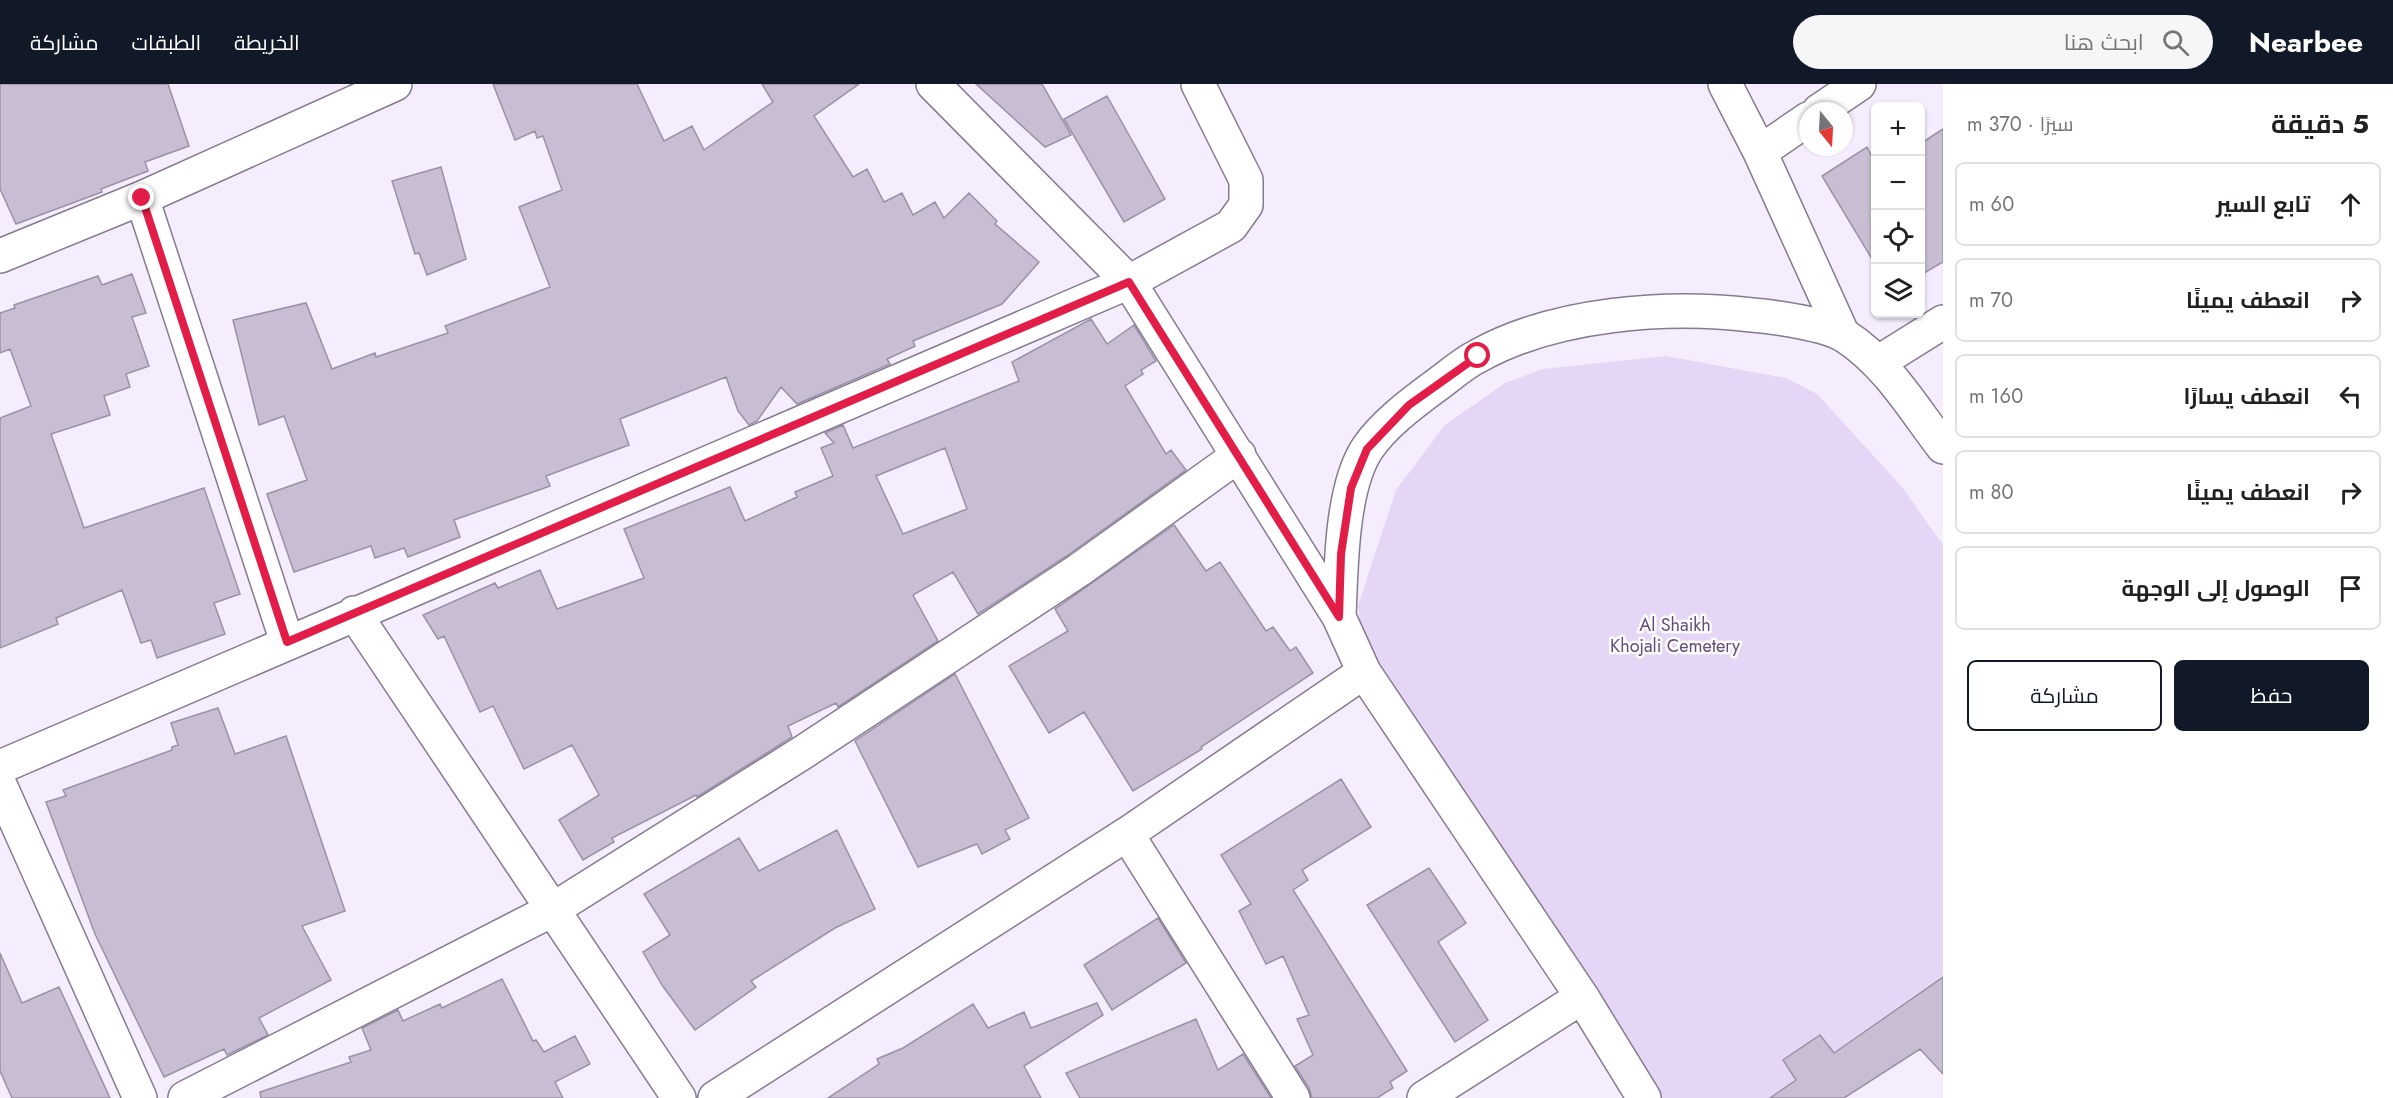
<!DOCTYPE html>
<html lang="ar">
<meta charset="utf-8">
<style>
:root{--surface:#fff;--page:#f6f6f6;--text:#202124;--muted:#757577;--line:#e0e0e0;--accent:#111827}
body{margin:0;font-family:Jost,Cairo,sans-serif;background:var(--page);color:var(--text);direction:rtl}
.controls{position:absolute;right:18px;top:18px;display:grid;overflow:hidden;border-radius:9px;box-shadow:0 2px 4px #0004}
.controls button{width:54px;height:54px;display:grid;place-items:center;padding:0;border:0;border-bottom:2px solid var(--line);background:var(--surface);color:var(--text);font:30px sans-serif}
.compass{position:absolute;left:1799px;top:18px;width:54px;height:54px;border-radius:50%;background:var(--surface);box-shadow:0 2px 4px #0004;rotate:162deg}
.stop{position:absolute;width:18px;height:18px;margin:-14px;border:4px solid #e11d48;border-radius:50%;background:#fff}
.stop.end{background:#e11d48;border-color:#fff;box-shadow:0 2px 6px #0008}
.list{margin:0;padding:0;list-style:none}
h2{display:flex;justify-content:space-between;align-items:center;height:78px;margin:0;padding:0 24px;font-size:26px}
h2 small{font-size:20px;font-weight:400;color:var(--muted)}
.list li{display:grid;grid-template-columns:39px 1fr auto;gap:18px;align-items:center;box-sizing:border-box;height:84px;margin:0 12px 12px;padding:0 12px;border:2px solid var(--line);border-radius:9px}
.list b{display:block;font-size:22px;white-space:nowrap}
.list em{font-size:20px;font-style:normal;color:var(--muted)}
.actions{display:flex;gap:12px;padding:18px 24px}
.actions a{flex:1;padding:14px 0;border:2px solid var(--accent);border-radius:9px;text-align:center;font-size:21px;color:var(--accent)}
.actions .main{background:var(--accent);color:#fff}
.icon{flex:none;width:33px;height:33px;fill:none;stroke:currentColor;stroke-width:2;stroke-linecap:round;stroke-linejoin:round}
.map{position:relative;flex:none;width:1943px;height:1014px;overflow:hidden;direction:ltr}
header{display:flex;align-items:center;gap:36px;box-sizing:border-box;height:84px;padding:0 30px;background:var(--accent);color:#fff}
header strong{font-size:28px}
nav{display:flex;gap:33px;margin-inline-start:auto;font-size:21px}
.search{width:420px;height:54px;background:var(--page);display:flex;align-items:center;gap:15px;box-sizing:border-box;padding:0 21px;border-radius:33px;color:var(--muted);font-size:22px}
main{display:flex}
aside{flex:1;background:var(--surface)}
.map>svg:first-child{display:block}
.green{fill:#e6d6f6}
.building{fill:#c8bdd3;stroke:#9b91a6;stroke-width:1.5;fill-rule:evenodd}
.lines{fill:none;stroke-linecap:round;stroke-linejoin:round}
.minor-casing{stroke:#857b8f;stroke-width:36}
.minor{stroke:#fff;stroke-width:33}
.route{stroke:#e11d48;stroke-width:8}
.labels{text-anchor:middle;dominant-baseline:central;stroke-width:5;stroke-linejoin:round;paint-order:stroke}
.park-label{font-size:18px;fill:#644b7a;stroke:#fdfdfd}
</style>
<header>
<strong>Nearbee</strong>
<div class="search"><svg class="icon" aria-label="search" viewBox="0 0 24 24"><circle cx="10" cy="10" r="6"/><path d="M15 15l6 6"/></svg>ابحث هنا</div>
<nav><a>الخريطة</a><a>الطبقات</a><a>مشاركة</a></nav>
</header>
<main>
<aside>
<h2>5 دقيقة<small>سيرًا · 370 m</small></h2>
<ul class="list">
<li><svg class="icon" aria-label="ahead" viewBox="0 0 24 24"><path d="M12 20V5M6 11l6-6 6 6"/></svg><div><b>تابع السير</b></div><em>60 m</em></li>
<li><svg class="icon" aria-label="right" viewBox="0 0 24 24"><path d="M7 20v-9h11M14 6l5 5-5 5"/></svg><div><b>انعطف يمينًا</b></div><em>70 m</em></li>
<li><svg class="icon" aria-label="left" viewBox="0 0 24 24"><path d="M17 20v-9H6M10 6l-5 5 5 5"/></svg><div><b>انعطف يسارًا</b></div><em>160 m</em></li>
<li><svg class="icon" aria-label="right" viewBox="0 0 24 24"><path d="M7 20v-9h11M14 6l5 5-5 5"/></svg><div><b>انعطف يمينًا</b></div><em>80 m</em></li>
<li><svg class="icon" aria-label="arrive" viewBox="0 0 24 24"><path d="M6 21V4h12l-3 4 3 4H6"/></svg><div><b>الوصول إلى الوجهة</b></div></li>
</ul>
<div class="actions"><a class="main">حفظ</a><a>مشاركة</a></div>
</aside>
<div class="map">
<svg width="1943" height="1014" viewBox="0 0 1943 1014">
<rect width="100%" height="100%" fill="#f5ecfe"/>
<!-- green -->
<path class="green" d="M1666 272 1786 294 1817 310 1902 403 1943 461V891L1769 1014H1660L1364 568 1358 522 1396 406 1445 341 1505 299 1543 285Z"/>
<!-- building -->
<path class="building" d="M0 0H168L189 62 145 78 148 87 101 105 102 108 16 140 0 105Z
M493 0H637L664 57 692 42 704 66 773 18 762 0H859L814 32 853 93 867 85 884 118 902 109 913 131 935 118 944 134 969 109 997 137 995 140 1039 178 1002 220 913 257 915 262 887 275 890 280 797 320 781 303 757 337 749 341 738 327 726 293 620 335 629 361 546 392 550 402 454 436 460 453 408 473 404 464 375 474 371 462 294 488 267 410 307 396 284 332 259 341 233 236 306 219 332 285 375 269 376 273 448 249 445 242 550 203 519 123 562 106 543 52 537 54 535 47 515 56Z
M976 0H1042L1071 51 1045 63Z
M1107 12 1165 115 1124 138 1064 35Z
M1943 45V178L1921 191 1920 60Z
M1867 63 1875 78V180L1822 92Z
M441 83 466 175 427 191 419 169 415 170 392 97Z
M132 190 146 229 132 233 149 282 126 290 130 303 104 312 110 331 51 350 84 444 204 404 240 510 214 519 225 550 157 574 151 556 141 559 122 506 56 534 58 540 0 564V334L31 322 10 265 0 269V229L15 224 14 221 98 192 102 201Z
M1091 235 1107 260 1134 241 1156 277 1141 286 1143 290 1125 302 1166 370 1171 366 1186 386 1068 471 978 530 953 488 913 511 938 557 838 623 836 619 788 642 792 653 697 713 696 711 612 754 614 758 583 776 559 736 599 711 572 661 524 685 493 622 480 628 444 552 438 555 423 531 495 499 498 504 540 486 557 525 644 494 624 445 730 403 745 437 797 413 795 408 833 392 821 364 834 359 825 349 843 341 853 364 1019 297 1012 278ZM945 364 967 425 903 450 876 392Z
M1174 441 1206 487 1220 478 1266 547 1273 543 1290 567 1296 563 1313 589 1201 663 1202 665 1133 707 1084 628 1049 649 1009 582 1068 547 1055 525Z
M955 590 1029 734 1005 746 1010 755 982 770 977 760 918 783 855 657Z
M218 624 235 670 286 652 345 827 302 842 331 896 259 934 268 951 227 971 224 965 164 993 95 850 46 718 66 712 63 706 172 666V663L178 661 171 639Z
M1341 695 1371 743 1302 786 1308 796 1293 806 1407 987 1390 998 1393 1004 1377 1014H1312L1309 1004 1295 982 1313 971 1297 935 1309 931 1283 872 1266 880 1239 827 1251 820 1221 771Z
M837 746 875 825 835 844 751 897 756 903 695 946 662 901 643 868 670 851 644 810 739 754 759 787Z
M1429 784 1466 839 1438 858 1488 936 1455 958 1367 821Z
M1158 834 1186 879 1112 926 1084 881Z
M0 869 22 919 59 903 110 1014H12L0 987Z
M1943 893V990L1920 965 1844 1014H1770L1796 996 1783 976 1820 951 1834 969Z
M502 895 533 957 536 956 544 968 575 952 590 980 555 998 563 1014H261L260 1008 351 978 349 973 371 966 362 944 398 926 403 937 440 920 442 924Z
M1097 919 1103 931 1024 982 1041 1014H828L879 980 877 975 903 964 973 920 988 944 1024 928 1031 944Z
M1196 935 1218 986 1243 970 1271 1014H1080L1066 989Z"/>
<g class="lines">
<!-- minor casing -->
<g class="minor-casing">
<path id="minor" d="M933 0 1129 198 1339 533 1364 588 1582 913 1644 1014
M1725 0 1760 68 1843 251
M1819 27 1859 0
M1760 68 1808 35
M142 114 287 558
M0 172 142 114 395 0
M1879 278 1943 238
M354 529 679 1014
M1339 533C1341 486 1341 405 1367 365 1383 341 1411 320 1434 303 1448 293 1462 280 1478 272 1555 229 1667 221 1752 231 1775 233 1826 240 1845 252 1887 279 1913 324 1943 363
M0 683 1129 198 1231 142 1246 121V96L1198 0
M0 701 140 1014
M1127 750 1293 1014
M185 1014 552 826 802 669 1079 486 1239 371
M715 1014 1127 750 1364 588
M1424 1014 1582 913"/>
</g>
<!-- minor -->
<use href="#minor" class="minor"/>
</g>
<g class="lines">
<!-- route -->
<path class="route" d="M142 114 287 558 1129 198 1339 533 1341 470 1351 404 1367 365 1409 321 1478 272"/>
</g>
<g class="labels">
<!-- park labels -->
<g class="park-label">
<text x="1675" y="541">Al Shaikh<tspan x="1675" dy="21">Khojali Cemetery</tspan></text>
</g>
</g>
</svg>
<div class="controls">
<button>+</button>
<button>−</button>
<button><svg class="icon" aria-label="locate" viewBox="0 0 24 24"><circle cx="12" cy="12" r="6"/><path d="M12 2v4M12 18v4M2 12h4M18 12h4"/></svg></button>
<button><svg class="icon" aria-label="layers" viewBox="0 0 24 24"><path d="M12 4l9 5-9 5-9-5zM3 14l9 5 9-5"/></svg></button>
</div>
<svg class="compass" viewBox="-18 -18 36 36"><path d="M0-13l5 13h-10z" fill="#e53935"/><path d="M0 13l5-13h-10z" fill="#757577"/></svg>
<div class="stop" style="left:1478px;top:272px"></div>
<div class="stop end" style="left:142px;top:114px"></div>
</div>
</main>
